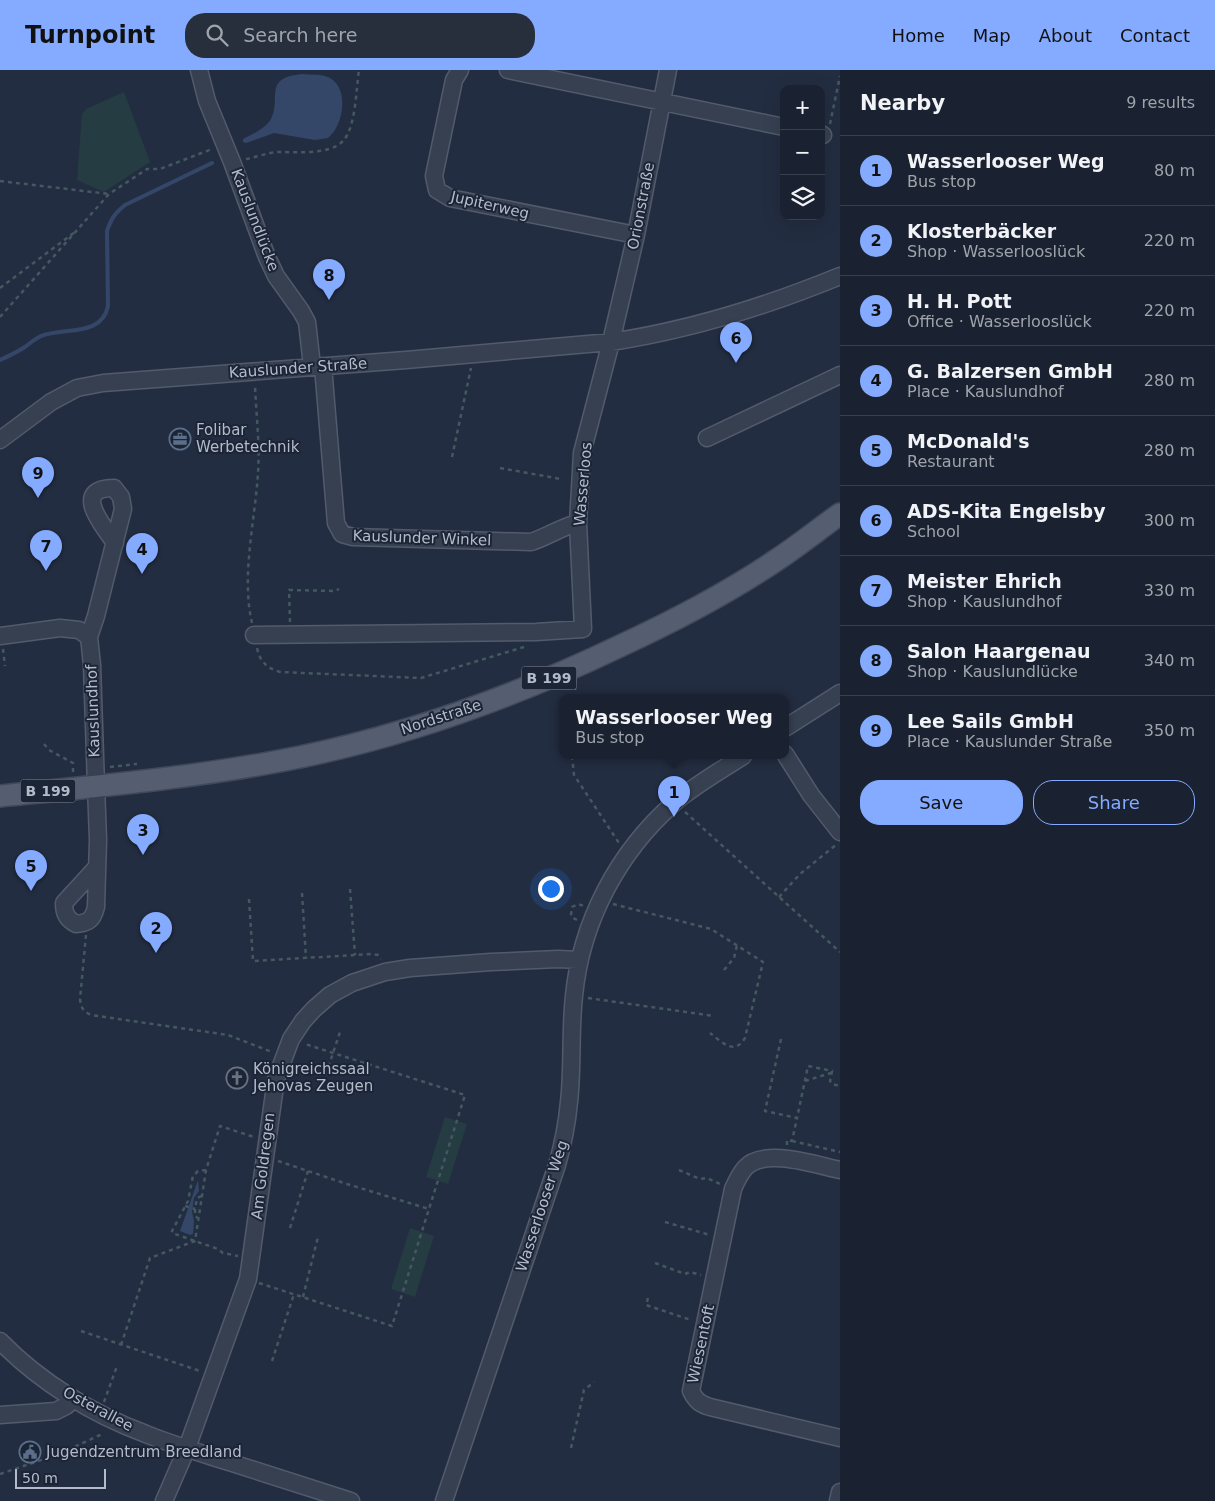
<!DOCTYPE html>
<meta charset="utf-8">
<style>
:root{--surface:#1a2231;--page:#272f3d;--text:#f1f3f6;--muted:#9fa4ab;--line:#383f4d;--accent:#84abff}
body{margin:0;font-family:"DejaVu Sans",sans-serif;background:var(--page);color:var(--text)}
.controls{position:absolute;right:15px;top:15px;display:grid;overflow:hidden;border-radius:10px;box-shadow:0 5px 20px #0002}
.controls button{width:45px;height:45px;display:grid;place-items:center;padding:0;border:0;border-bottom:1px solid var(--line);background:var(--surface);color:var(--text);font:25px sans-serif}
.scale{position:absolute;left:15px;bottom:12px;width:91px;box-sizing:border-box;padding-left:5px;border:2px solid #b3bbcb;border-top:0;font-size:14px;line-height:18px;white-space:nowrap;color:#b3bbcb;-webkit-text-stroke:4px #1c2536;paint-order:stroke}
.you{position:absolute;left:550px;top:818px;width:18px;height:18px;margin:-12px;border:4px solid #fff;border-radius:50%;background:#1a73e8;box-shadow:0 0 0 8px #1a73e833}
.badge{display:grid;place-items:center;width:32px;height:32px;border-radius:50%;background:var(--accent);color:#111;font-size:16px;font-weight:700}
.pin{position:absolute;translate:-50% -41px;filter:drop-shadow(0 1px 2px #0008)}
.pin::after{content:'';position:absolute;top:26px;width:18px;height:15px;background:inherit;clip-path:polygon(0 0,100% 0,50% 100%)}
.popup{position:absolute;left:559px;top:624px;width:230px;height:65px;box-sizing:border-box;display:grid;place-content:center;border-radius:10px;background:var(--surface);filter:drop-shadow(0 1px 4px #0005);font-size:16px;white-space:nowrap;color:var(--muted)}
.popup b{font-size:19px;color:var(--text)}
.popup::after{content:'';position:absolute;left:50%;top:100%;margin-left:-10px;border:10px solid transparent;border-top-color:var(--surface)}
.list{margin:0;padding:0;list-style:none}
h2{display:flex;justify-content:space-between;align-items:center;height:65px;margin:0;padding:0 20px;font-size:21px}
h2 small{font-size:16px;font-weight:400;color:var(--muted)}
.list li{display:grid;grid-template-columns:32px 1fr auto;gap:15px;align-items:center;box-sizing:border-box;height:70px;padding:0 20px;border-top:1px solid var(--line)}
.list b{display:block;font-size:19px;white-space:nowrap}
.list p{margin:0;font-size:16px;white-space:nowrap;color:var(--muted)}
.list em{font-size:16px;font-style:normal;color:var(--muted)}
.actions{display:flex;gap:10px;padding:15px 20px}
.actions a{flex:1;padding:11px 0;border:1px solid var(--accent);border-radius:20px;text-align:center;font-size:18px;color:var(--accent)}
.actions .main{background:var(--accent);color:#111}
.icon{flex:none;width:28px;height:28px;fill:none;stroke:currentColor;stroke-width:2;stroke-linecap:round;stroke-linejoin:round}
.map{position:relative;flex:none;width:840px;height:1431px;overflow:hidden}
header{display:flex;align-items:center;gap:30px;box-sizing:border-box;height:70px;padding:0 25px;background:var(--accent);color:#111}
header strong{font-size:24px}
nav{display:flex;gap:28px;margin-inline-start:auto;font-size:18px}
.search{width:350px;height:45px;background:var(--page);display:flex;align-items:center;gap:12px;box-sizing:border-box;padding:0 18px;border-radius:20px;color:var(--muted);font-size:19px}
main{display:flex}
aside{flex:1;background:var(--surface)}
.map>svg:first-child{display:block}
.green{fill:#253c42}
.water{fill:#354769}
.lines{fill:none;stroke-linecap:round;stroke-linejoin:round}
.stream{stroke:#354769;stroke-width:4}
.minor-casing{stroke:#525b6b;stroke-width:19}
.major-casing{stroke:#40495a;stroke-width:24}
.path{stroke:#43595f;stroke-width:2.5;stroke-dasharray:4 4;stroke-linecap:butt}
.minor{stroke:#374051;stroke-width:16}
.major{stroke:#555e71;stroke-width:21}
.labels{text-anchor:middle;dominant-baseline:central;stroke-width:4;stroke-linejoin:round;paint-order:stroke}
.shield{fill:#1c2536;stroke:#868e9e;stroke-width:1}
.shield-label{font-size:14px;font-weight:bold;fill:#b3bbcb}
.street-label{font-size:15px;fill:#b3bbcb;stroke:#1c2536}
.poi-label{font-size:15px;fill:#b3bbcb;stroke:#1c2536;text-anchor:start}
</style>
<header>
<strong>Turnpoint</strong>
<div class="search"><svg class="icon" aria-label="search" viewBox="0 0 24 24"><circle cx="10" cy="10" r="6"/><path d="M15 15l6 6"/></svg>Search here</div>
<nav><a>Home</a><a>Map</a><a>About</a><a>Contact</a></nav>
</header>
<main>
<div class="map">
<svg width="840" height="1431" viewBox="0 0 840 1431">
<rect width="100%" height="100%" fill="#232d41"/>
<!-- green -->
<path class="green" d="M124 22 150 92 104 122 77 110 82 44 86 39Z
M445 1047 467 1054 448 1114 426 1107Z
M410 1158 434 1166 415 1227 391 1219Z"/>
<!-- water -->
<path class="water" d="M302 4C309 5 318 4 325 6 346 12 345 40 337 56 335 61 331 65 328 68L315 70 274 63 246 73 243 72V69C253 64 266 58 271 49 282 28 262 8 302 4Z
M198 1110 199 1121 194 1128 192 1142 194 1151 193 1164 190 1165 180 1161Z"/>
<g class="lines">
<!-- stream -->
<path class="stream" d="M0 290C9 286 17 282 25 277 30 273 35 269 41 266 64 257 102 267 108 236L107 161C111 149 115 143 125 135L212 93"/>
<!-- minor casing -->
<g class="minor-casing">
<path id="minor" d="M199 0 207 31 232 92 267 187 276 206 301 241 307 252 312 296
M460 0 454 10 434 106 437 120 450 128 636 165
M508 0 784 57
M821 64 823 65
M323 296 336 453 342 464 353 467 531 472C547 467 561 457 578 453
M707 368 840 305
M0 370 51 332 77 318 103 313 406 290 611 272C690 260 767 236 840 206
M254 565 536 562 583 559 578 453 582 383 611 272 636 165 668 0
M0 566 60 558 79 560 89 567
M785 658 840 623
M785 684 811 725 840 762
M97 797 64 833C64 844 67 849 76 854 89 853 93 849 96 837L98 770 96 716 92 595 89 567 96 546 123 439 121 427 114 418C70 418 104 457 115 473
M840 1100C816 1095 764 1077 745 1098 740 1104 736 1112 733 1119L691 1321C696 1331 700 1334 710 1337L840 1368
M0 1271C40 1312 92 1344 146 1364 173 1375 201 1383 229 1392 269 1405 310 1418 351 1431
M0 1345 56 1341 66 1336 74 1329
M164 1431 187 1378 248 1209 276 1009 291 969 303 951 314 939 330 925 352 913 385 902 410 898 491 892 558 889 579 890
M444 1431 557 1095C563 1074 567 1054 569 1032 573 997 570 961 574 926 581 852 618 782 674 733 695 715 720 701 743 686
M838 1431 840 1422"/>
</g>
<!-- major casing -->
<g class="major-casing">
<path id="major" d="M0 726C100 716 202 707 300 687 411 664 518 625 620 576 674 551 728 523 778 489 799 475 819 459 840 444"/>
</g>
<!-- path -->
<path class="path" d="M830 54 840 6
M246 89C257 87 269 82 280 82 298 82 330 85 343 71 356 57 356 19 359 0
M0 111 109 124
M0 218 75 162
M0 247 109 124 147 99H160L212 79
M452 387 471 298
M500 398 561 409
M290 552 289 520 335 521 339 519
M252 553C241 506 255 451 258 403 260 374 256 344 255 315
M257 578C260 592 267 598 280 602L421 608 524 577
M3 579 5 596
M574 628 576 613
M44 674 49 680 73 693V702
M572 686 574 705 619 773
M110 697 137 694
M685 742 840 882
M350 819 355 885
M302 823 306 888
M779 827 800 804 837 774
M249 829 253 891 372 884 378 885 381 889
M613 834 711 859 763 892 745 968C734 986 722 972 710 963
M577 850 573 848 571 845 572 837 578 834 584 836
M86 865 80 929C81 938 83 941 91 945L228 965 272 982
M724 900 734 888 737 875
M588 928 714 946
M781 969 765 1041 797 1048 808 996 832 1001 830 1011 832 1014 840 1016
M295 995 326 1004 340 962
M805 1011 831 1003
M792 1071 840 1082
M787 1075V1070L792 1071 797 1048
M278 1091 347 1114 429 1139
M206 1100 198 1101 193 1106 188 1131 172 1161V1163L218 1179 223 1183 238 1186
M679 1100 700 1109 707 1108 720 1114
M185 1136 195 1139
M199 1149 195 1146V1139L197 1128 202 1126
M665 1152 710 1165
M290 1158 308 1101
M655 1193 685 1204 690 1202 701 1205
M259 1213 392 1256 465 1025 305 974
M303 1227 318 1167
M648 1228 646 1235 691 1250
M81 1261 200 1301
M121 1275 150 1188 195 1171 206 1100 220 1056 254 1067
M272 1291 294 1224
M104 1332 117 1296
M571 1378 584 1320 594 1312
M0 1404 59 1384 100 1365 102 1361"/>
<!-- minor -->
<use href="#minor" class="minor"/>
<!-- major -->
<use href="#major" class="major"/>
</g>
<!-- icons -->
<defs>
<g id="office-ring" transform="scale(1.125)"><circle r="9.5" fill="#1c2536" stroke="#5c6f8a" stroke-width="1.5"/><path d="M-6-3h4V-5.5h4V-3h4V5H-6ZM-1-4.5V-3h2v-1.5ZM-6 0V1H6V0Z" fill="#5c6f8a"/></g>
<g id="church-ring" transform="scale(1.125)"><circle r="9.5" fill="#1c2536" stroke="#6b7280" stroke-width="1.5"/><path d="M-1.2-6h2.4v3.5h3.3v2.4h-3.3V6h-2.4V-.1h-3.3v-2.4h3.3Z" fill="#6b7280"/></g>
<g id="civic-ring" transform="scale(1.125)"><circle r="9.5" fill="#1c2536" stroke="#5c6f8a" stroke-width="1.5"/><path d="M-.6-6.5H3V-4.5H.6V-3L4-1V1h2V6H-6V1h2V-1L-.6-3ZM-1.2 2.5V6h2.4V2.5Z" fill="#5c6f8a"/></g>
</defs>
<g fill-rule="evenodd">
<use href="#office-ring" x="180" y="369"/>
<use href="#church-ring" x="237" y="1008"/>
<use href="#civic-ring" x="30" y="1382"/>
</g>
<g class="labels">
<!-- shield labels -->
<g class="shield">
<rect x="521.5" y="596.5" width="55" height="23" rx="4"/>
<rect x="20.5" y="709.5" width="55" height="23" rx="4"/>
</g>
<g class="shield-label">
<text x="549" y="608">B 199</text>
<text x="48" y="721">B 199</text>
</g>
<!-- street labels -->
<g class="street-label">
<text transform="translate(490 135) rotate(13)">Jupiterweg</text>
<text transform="translate(641 136) rotate(-79)">Orionstraße</text>
<text transform="translate(255 150) rotate(69)">Kauslundlücke</text>
<text transform="translate(298 298) rotate(-4)">Kauslunder Straße</text>
<text transform="translate(583 414) rotate(-85)">Wasserloos</text>
<text transform="translate(422 468) rotate(2)">Kauslunder Winkel</text>
<text transform="translate(93 641) rotate(-92)">Kauslundhof</text>
<text transform="translate(441 647) rotate(-18)">Nordstraße</text>
<text transform="translate(263 1096) rotate(-83)">Am Goldregen</text>
<text transform="translate(542 1136) rotate(-72)">Wasserlooser Weg</text>
<text transform="translate(701 1274) rotate(-78)">Wiesentoft</text>
<text transform="translate(98 1339) rotate(28)">Osterallee</text>
</g>
<!-- poi labels -->
<g class="poi-label">
<text x="196" y="360">Folibar<tspan x="196" dy="17">Werbetechnik</tspan></text>
<text x="253" y="999">Königreichssaal<tspan x="253" dy="17">Jehovas Zeugen</tspan></text>
<text x="46" y="1382">Jugendzentrum Breedland</text>
</g>
</g>
</svg>
<div class="controls">
<button>+</button>
<button>−</button>
<button><svg class="icon" aria-label="layers" viewBox="0 0 24 24"><path d="M12 4l9 5-9 5-9-5zM3 14l9 5 9-5"/></svg></button>
</div>
<div class="scale">50 m</div>
<div class="you"></div>
<div class="pin badge" style="left:674px;top:747px">1</div>
<div class="popup"><b>Wasserlooser Weg</b>Bus stop</div>
<div class="pin badge" style="left:156px;top:883px">2</div>
<div class="pin badge" style="left:143px;top:785px">3</div>
<div class="pin badge" style="left:142px;top:504px">4</div>
<div class="pin badge" style="left:31px;top:821px">5</div>
<div class="pin badge" style="left:736px;top:293px">6</div>
<div class="pin badge" style="left:46px;top:501px">7</div>
<div class="pin badge" style="left:329px;top:230px">8</div>
<div class="pin badge" style="left:38px;top:428px">9</div>
</div>
<aside>
<h2>Nearby<small>9 results</small></h2>
<ul class="list">
<li><span class="badge">1</span><div><b>Wasserlooser Weg</b><p>Bus stop</p></div><em>80 m</em></li>
<li><span class="badge">2</span><div><b>Klosterbäcker</b><p>Shop · Wasserlooslück</p></div><em>220 m</em></li>
<li><span class="badge">3</span><div><b>H. H. Pott</b><p>Office · Wasserlooslück</p></div><em>220 m</em></li>
<li><span class="badge">4</span><div><b>G. Balzersen GmbH</b><p>Place · Kauslundhof</p></div><em>280 m</em></li>
<li><span class="badge">5</span><div><b>McDonald's</b><p>Restaurant</p></div><em>280 m</em></li>
<li><span class="badge">6</span><div><b>ADS-Kita Engelsby</b><p>School</p></div><em>300 m</em></li>
<li><span class="badge">7</span><div><b>Meister Ehrich</b><p>Shop · Kauslundhof</p></div><em>330 m</em></li>
<li><span class="badge">8</span><div><b>Salon Haargenau</b><p>Shop · Kauslundlücke</p></div><em>340 m</em></li>
<li><span class="badge">9</span><div><b>Lee Sails GmbH</b><p>Place · Kauslunder Straße</p></div><em>350 m</em></li>
</ul>
<div class="actions"><a class="main">Save</a><a>Share</a></div>
</aside>
</main>
